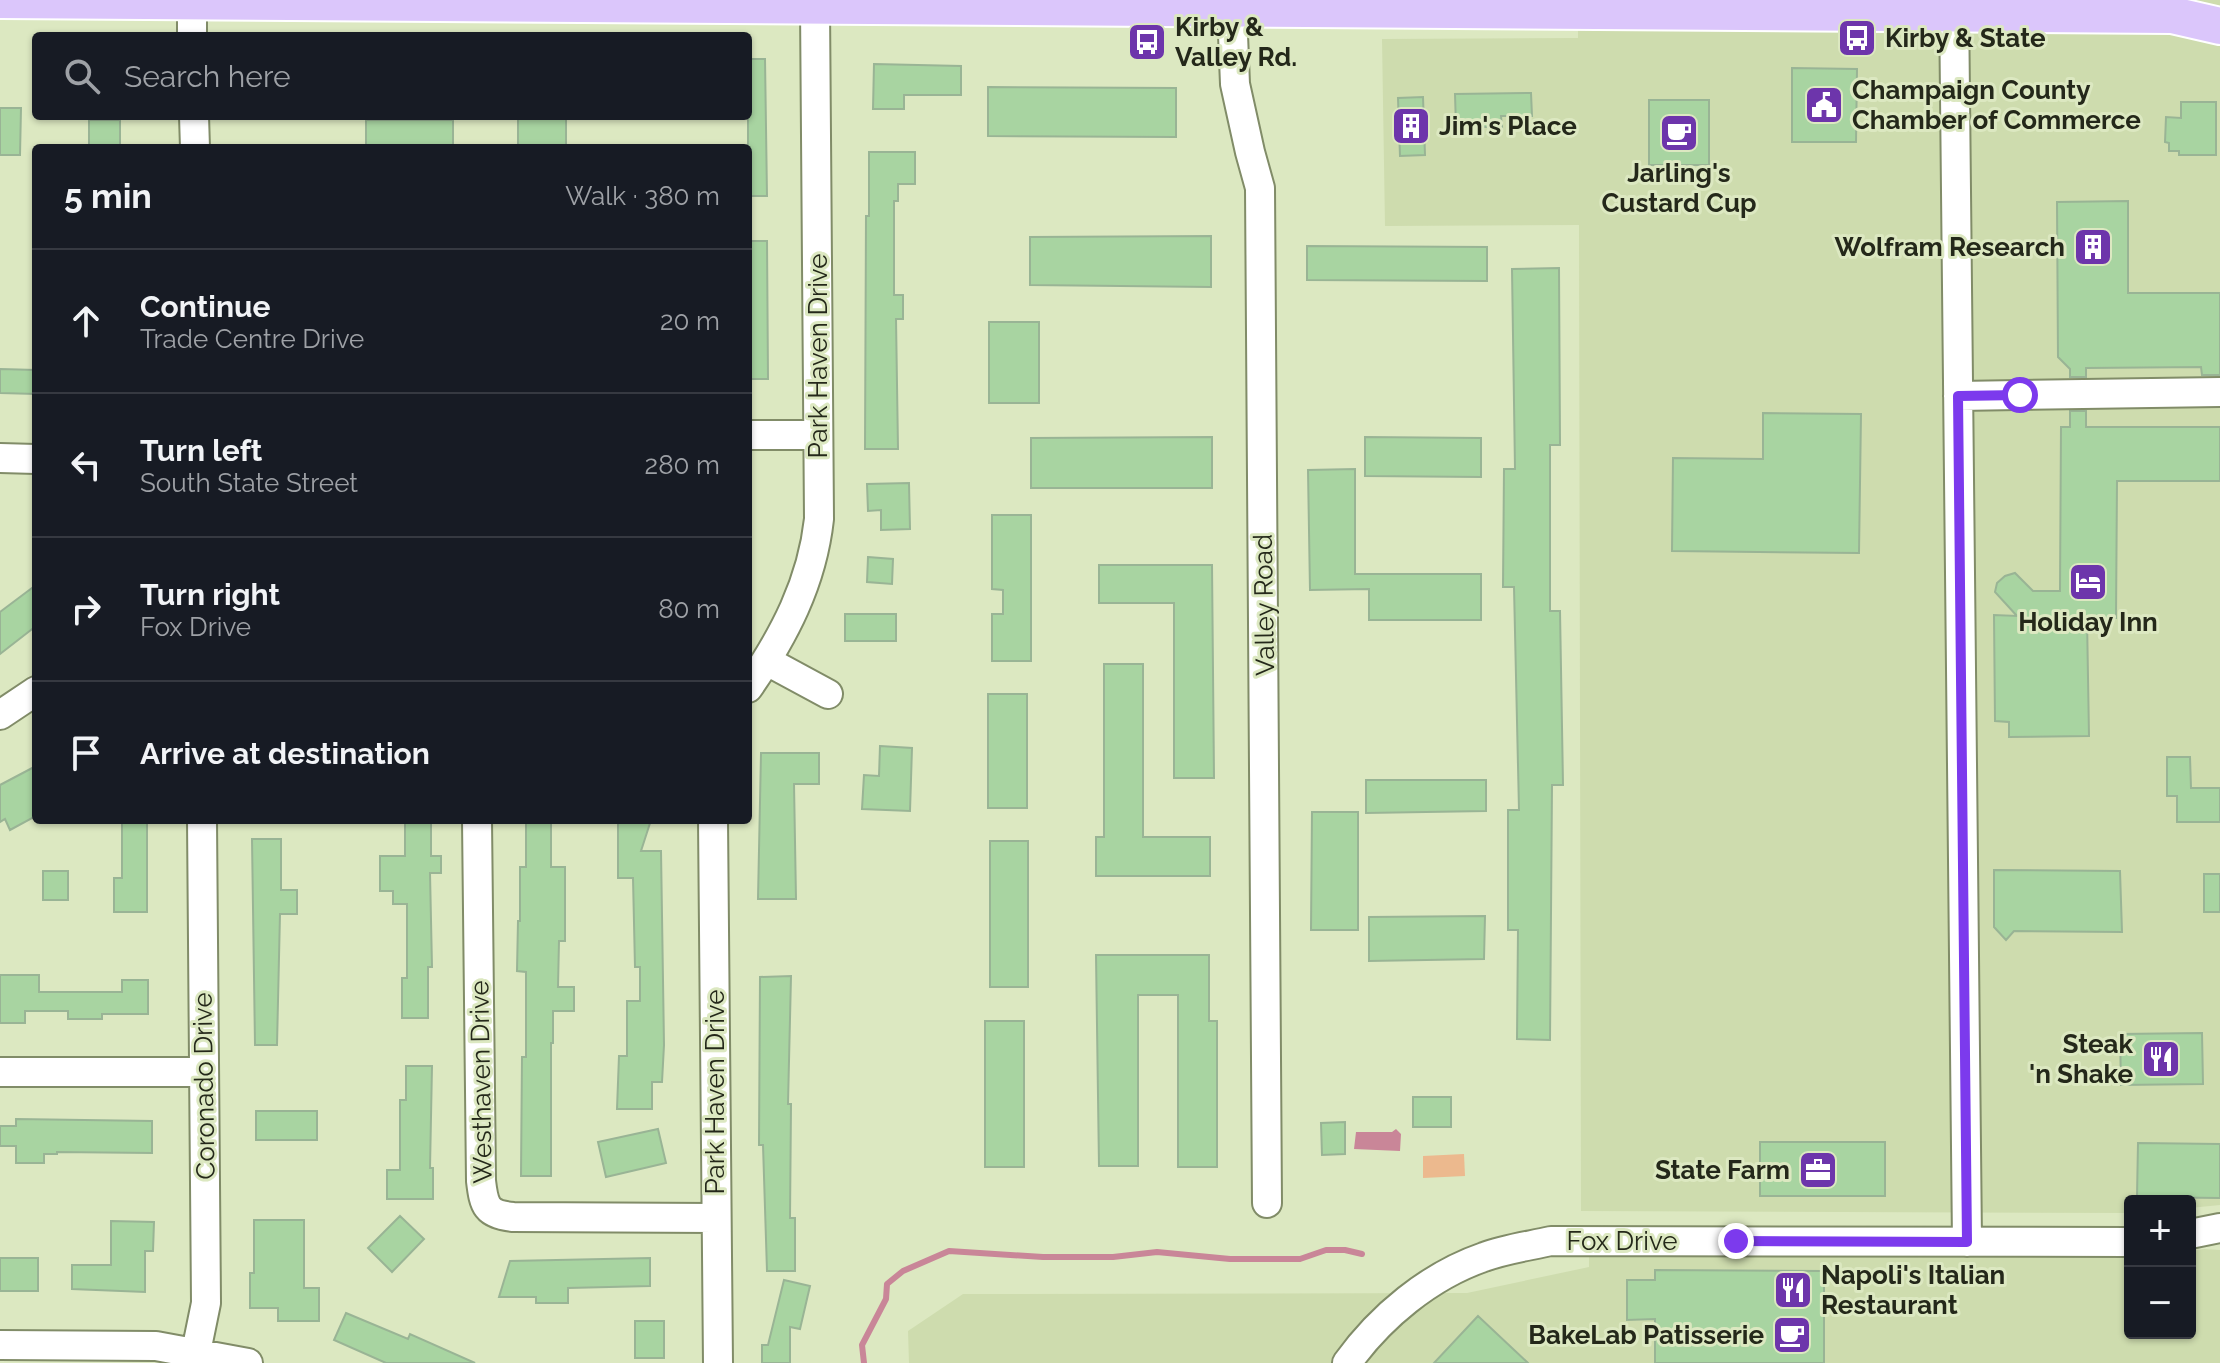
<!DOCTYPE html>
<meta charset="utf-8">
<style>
:root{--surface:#171b24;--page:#242831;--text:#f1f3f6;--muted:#9ea1a6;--line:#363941}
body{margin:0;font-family:Raleway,sans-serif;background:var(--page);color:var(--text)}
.controls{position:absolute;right:24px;bottom:24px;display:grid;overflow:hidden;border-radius:8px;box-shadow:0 2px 6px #0004}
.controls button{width:72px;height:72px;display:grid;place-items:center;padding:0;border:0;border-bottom:2px solid var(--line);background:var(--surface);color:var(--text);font:40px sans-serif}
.stop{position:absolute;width:24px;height:24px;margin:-18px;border:6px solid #7c3aed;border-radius:50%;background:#fff}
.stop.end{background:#7c3aed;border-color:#fff;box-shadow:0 2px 8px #0008}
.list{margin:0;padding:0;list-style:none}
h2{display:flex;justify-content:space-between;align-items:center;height:104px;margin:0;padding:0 32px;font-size:34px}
h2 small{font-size:26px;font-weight:400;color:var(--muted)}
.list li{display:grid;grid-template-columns:52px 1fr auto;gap:24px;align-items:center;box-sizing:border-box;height:144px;padding:0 32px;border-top:2px solid var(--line)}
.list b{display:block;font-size:30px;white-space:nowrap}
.list p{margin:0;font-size:26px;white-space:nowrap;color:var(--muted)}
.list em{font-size:26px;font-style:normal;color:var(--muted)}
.icon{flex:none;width:44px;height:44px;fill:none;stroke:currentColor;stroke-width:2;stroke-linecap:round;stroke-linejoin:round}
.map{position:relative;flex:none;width:2220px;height:1363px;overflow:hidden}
.search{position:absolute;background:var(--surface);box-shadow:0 2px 6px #0004;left:32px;top:32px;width:720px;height:88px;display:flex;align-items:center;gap:20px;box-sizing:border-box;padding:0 28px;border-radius:8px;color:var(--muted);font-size:30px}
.panel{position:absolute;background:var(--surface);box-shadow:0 2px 6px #0004;left:32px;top:144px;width:720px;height:680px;border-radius:8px}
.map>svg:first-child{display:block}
.built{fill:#cedcae}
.pitch{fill:#ecb98e}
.water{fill:#c98698}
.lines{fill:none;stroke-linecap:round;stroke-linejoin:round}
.stream{stroke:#c98698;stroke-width:6}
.building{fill:#a8d4a1;stroke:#99b495;stroke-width:2}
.minor-casing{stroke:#818c68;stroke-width:32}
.major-casing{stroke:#fff;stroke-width:40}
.minor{stroke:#fff;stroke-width:28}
.major{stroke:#dbc6fb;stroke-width:36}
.route{stroke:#7c3aed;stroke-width:10}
.labels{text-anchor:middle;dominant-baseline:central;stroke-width:6;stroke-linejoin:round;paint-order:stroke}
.poi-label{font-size:26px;font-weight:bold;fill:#24281a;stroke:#dce8c1;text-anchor:start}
.street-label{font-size:26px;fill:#24281a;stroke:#dce8c1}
</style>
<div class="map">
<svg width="2220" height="1363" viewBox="0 0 2220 1363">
<rect width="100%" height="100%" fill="#dce8c1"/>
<!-- built -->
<path class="built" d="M1578 0H2220V1205L2190 1208V1201H2130V1213L1581 1211 1579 225 1385 226 1382 39 1578 38Z
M2204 1249 2220 1250V1363H909L908 1331 963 1294 1467 1293 1589 1267V1254L2130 1257V1333H2190V1251Z"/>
<!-- pitch -->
<path class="pitch" d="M1464 1154 1465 1176 1423 1178V1156Z"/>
<!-- water -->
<path class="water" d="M1396 1129 1401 1134 1400 1151 1354 1149 1356 1132H1392Z"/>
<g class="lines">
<!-- stream -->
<path class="stream" d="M864 1363 862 1345 886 1299 887 1284 903 1271 949 1251 1043 1257H1113L1157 1252 1230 1259H1300L1326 1250H1345L1362 1254"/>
</g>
<!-- building -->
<path class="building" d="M748 59H765L767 196H748Z
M874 64 961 66V95H904V109H873Z
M1792 68 1857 69 1856 142H1792Z
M988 87 1176 88V137L988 136Z
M1531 93 1532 116H1501L1502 127H1456L1455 94Z
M1423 97 1425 155 1400 156 1398 98Z
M1649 100H1709V165H1649Z
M2181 102H2216V155H2179V151H2169V143L2165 142 2166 117 2181 118Z
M0 108H21L20 155H0Z
M518 116H566V148H518Z
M89 120H120V148H89Z
M366 120H453V148H366Z
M869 152H915V184H898V201H894V295H903V319H896L898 449H865L866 216H869Z
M2128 201V293H2220V375H2202L2201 367 2086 368V377H2070V369L2058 357 2057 202Z
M1211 236V287L1030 285V237Z
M748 241H767L768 379H748Z
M1307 246 1487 247V281L1307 280Z
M1559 268 1560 445H1550V611H1560L1563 785H1552L1550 1040 1517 1039 1518 930H1508V810H1519L1514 587H1503L1504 469H1515L1512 269Z
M989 322H1039V403H989Z
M0 369 36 370V394L0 393Z
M2070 411H2086V427H2220V481H2117L2116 618H2087L2089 736 2009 737V722L1995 721 1994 615 2017 616 1995 592 1997 583 2005 576 2015 573 2033 591H2060L2061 427H2070Z
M1763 413 1861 414 1859 553 1672 551 1673 458 1763 459Z
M1212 437V488H1031V438Z
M1365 437 1481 438V477L1365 476Z
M1355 469V574H1481V620H1369V589L1310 590 1308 470Z
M909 483 910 529 881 530V510L868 511 867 484Z
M992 515H1031V661H992V614H1003V590L992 589Z
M868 557 893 559 892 584 867 582Z
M1099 565H1212L1214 778H1174V603H1099Z
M36 585V626L0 654V612Z
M845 614H896V641H845Z
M1104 664H1143V837H1210V876H1096V837H1104Z
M988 694H1027V808H988Z
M880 746 912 748 910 811 862 809 864 775 879 776Z
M761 753H819V784H794L796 899H758Z
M2167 757H2190L2191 788H2220V822H2177V796H2167Z
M36 766V816L10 830 5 819 0 822V785Z
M1366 780H1486V811L1366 813Z
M1312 812H1358V930H1311Z
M122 820H147V912H114V878H122Z
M405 820H431V856H441V873H430L432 967H428V1018H402V978H407V904H393V891H380V856H405Z
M526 820H551V867H565V941H559L558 987H574V1011H553V1043H551V1176H521L522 1057H526V972L517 971 518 921H520V867H526Z
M618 820H651L641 851H661L664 1045 662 1082H652V1109H617L619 1056H627V1001H640V967H635L633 878H618Z
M252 839H281V890H297V914H280L277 1045H255Z
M990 841H1028V987H990Z
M1994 870 2120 871 2122 932 2014 931 2006 940 1994 927Z
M43 871H68V900H43Z
M2204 874H2220V912H2204Z
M1485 916 1484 959 1369 961V917Z
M1096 955H1209V1021H1217V1167H1178V995H1138V1166H1099Z
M0 975H39V992H122V980H148V1014H102V1019H68V1011H25V1023H0Z
M791 976 788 1104H791L790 1218H795V1271H767L763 1145H759L760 977Z
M985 1021H1024V1167H985Z
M2202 1033 2203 1084 2121 1085 2120 1034Z
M406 1066H432L430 1168H433V1199H387V1170H400V1100H406Z
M1413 1097H1451V1127H1413Z
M256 1111H317V1140H256Z
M16 1119 152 1121V1153L57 1152V1154H44V1163H16V1146H0V1126H16Z
M1345 1122V1154L1322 1155 1321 1123Z
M658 1129 666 1163 606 1177 598 1142Z
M1760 1142H1885V1196H1760Z
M2138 1143 2220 1144V1198L2137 1197Z
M400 1216 424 1239 392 1272 368 1248Z
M254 1220H304V1288H319V1321H278V1308H250V1273H254Z
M111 1221 154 1222 153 1251H145V1292L72 1289V1265H111Z
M0 1258H38V1291H0Z
M650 1258V1286L568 1288V1303H536V1297H499L510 1261Z
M1655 1270 1824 1271V1363H1655V1319L1627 1320V1280H1655Z
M784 1280 810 1286 800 1329 790 1327V1363H762V1345H768Z
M346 1313 408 1339 410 1334 475 1363H386L334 1340Z
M1478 1316 1528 1363H1434Z
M635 1321H664V1358H635Z"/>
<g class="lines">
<!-- minor casing -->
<g class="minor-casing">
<path id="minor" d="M1954 0 1967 1242
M192 2V36
M1232 10 1235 84 1250 152 1260 188 1267 1203
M194 116 195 148
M1958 396 2220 392
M748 435H818
M0 458 36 459
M767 661 828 694
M748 688C784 636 812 583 819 519L815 7
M0 715 36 691
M477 820 481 1181C484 1206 486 1214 513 1217L715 1218
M713 820 718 1363
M0 1072H202
M2190 1234 2220 1228
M0 1345 156 1346 248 1363
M196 1352 206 1303 202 820
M1347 1363C1380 1317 1429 1276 1484 1257 1505 1249 1529 1246 1551 1241L2130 1242"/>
</g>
<!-- major casing -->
<g class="major-casing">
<path id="major" d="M0 0 2172 15 2220 26"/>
</g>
<!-- minor -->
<use href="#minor" class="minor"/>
<!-- major -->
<use href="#major" class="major"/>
</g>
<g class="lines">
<!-- route -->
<path class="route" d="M1736 1241 1967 1242 1958 396 2020 395"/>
</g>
<!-- icons -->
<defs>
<g id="bus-square" transform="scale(2)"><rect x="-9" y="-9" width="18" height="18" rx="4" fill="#6d35ab" stroke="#dce8c1"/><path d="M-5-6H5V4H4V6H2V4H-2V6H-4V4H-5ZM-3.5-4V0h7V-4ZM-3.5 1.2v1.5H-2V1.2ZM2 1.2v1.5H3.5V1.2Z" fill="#fff"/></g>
<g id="civic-square" transform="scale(2)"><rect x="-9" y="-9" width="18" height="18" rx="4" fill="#6d35ab" stroke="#dce8c1"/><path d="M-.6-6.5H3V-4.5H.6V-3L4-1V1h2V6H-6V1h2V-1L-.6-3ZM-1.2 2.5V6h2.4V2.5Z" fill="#fff"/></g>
<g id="building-square" transform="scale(2)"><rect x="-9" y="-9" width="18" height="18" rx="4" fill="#6d35ab" stroke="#dce8c1"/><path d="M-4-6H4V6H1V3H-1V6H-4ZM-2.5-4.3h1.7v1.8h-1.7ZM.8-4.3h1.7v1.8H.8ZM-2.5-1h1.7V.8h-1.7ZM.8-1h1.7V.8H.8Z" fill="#fff"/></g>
<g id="cafe-square" transform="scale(2)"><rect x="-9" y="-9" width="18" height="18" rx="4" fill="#6d35ab" stroke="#dce8c1"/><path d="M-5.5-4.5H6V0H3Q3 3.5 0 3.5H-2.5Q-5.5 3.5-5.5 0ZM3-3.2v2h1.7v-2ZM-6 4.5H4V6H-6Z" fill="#fff"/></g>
<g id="hotel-square" transform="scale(2)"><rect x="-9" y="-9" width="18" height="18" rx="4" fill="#6d35ab" stroke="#dce8c1"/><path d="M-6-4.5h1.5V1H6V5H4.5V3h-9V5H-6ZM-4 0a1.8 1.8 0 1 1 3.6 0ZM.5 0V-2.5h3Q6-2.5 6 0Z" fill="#fff"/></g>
<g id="restaurant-square" transform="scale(2)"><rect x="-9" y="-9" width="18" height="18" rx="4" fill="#6d35ab" stroke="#dce8c1"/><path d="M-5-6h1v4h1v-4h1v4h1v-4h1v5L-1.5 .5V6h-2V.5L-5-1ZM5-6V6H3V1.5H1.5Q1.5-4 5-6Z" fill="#fff"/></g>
<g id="office-square" transform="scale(2)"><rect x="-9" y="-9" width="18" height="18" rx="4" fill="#6d35ab" stroke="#dce8c1"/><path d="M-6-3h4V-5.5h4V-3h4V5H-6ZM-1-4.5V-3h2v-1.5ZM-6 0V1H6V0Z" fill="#fff"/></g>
</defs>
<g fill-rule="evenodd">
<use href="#bus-square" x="1857" y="38"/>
<use href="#bus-square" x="1147" y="42"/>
<use href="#civic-square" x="1824" y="105"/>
<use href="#building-square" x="1411" y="126"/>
<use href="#cafe-square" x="1679" y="133"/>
<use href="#building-square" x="2093" y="247"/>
<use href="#hotel-square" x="2088" y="582"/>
<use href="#restaurant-square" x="2161" y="1059"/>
<use href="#office-square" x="1818" y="1170"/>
<use href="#restaurant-square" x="1793" y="1290"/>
<use href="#cafe-square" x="1792" y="1335"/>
</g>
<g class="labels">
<!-- poi labels -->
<g class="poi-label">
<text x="1175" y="27">Kirby &amp;<tspan x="1175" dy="30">Valley Rd.</tspan></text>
<text x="1885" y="38">Kirby &amp; State</text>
<text x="1852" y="90">Champaign County<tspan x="1852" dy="30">Chamber of Commerce</tspan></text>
<text x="1439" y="126">Jim's Place</text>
<text x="1679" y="173" text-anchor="middle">Jarling's<tspan x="1679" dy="30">Custard Cup</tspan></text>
<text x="2065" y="247" text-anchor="end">Wolfram Research</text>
<text x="2088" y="622" text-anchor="middle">Holiday Inn</text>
<text x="2133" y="1044" text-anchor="end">Steak<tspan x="2133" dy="30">'n Shake</tspan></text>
<text x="1790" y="1170" text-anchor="end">State Farm</text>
<text x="1821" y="1275">Napoli's Italian<tspan x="1821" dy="30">Restaurant</tspan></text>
<text x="1764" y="1335" text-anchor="end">BakeLab Patisserie</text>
</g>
<!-- street labels -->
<g class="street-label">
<text transform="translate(818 356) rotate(-90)">Park Haven Drive</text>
<text transform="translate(1264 605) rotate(-91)">Valley Road</text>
<text transform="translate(481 1082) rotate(-91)">Westhaven Drive</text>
<text transform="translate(204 1086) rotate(-91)">Coronado Drive</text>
<text transform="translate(715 1092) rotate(-90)">Park Haven Drive</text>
<text x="1622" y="1241">Fox Drive</text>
</g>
</g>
</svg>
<div class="controls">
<button>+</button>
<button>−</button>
</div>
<div class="stop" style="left:2020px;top:395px"></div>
<div class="stop end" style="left:1736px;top:1241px"></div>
<div class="search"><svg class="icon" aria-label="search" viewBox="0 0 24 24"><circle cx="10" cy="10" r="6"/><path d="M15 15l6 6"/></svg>Search here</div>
<section class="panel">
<h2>5 min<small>Walk · 380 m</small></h2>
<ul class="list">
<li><svg class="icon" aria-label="ahead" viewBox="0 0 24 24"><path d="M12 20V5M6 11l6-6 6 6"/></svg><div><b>Continue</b><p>Trade Centre Drive</p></div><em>20 m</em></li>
<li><svg class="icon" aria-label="left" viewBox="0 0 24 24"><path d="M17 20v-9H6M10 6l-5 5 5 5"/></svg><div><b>Turn left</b><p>South State Street</p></div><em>280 m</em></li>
<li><svg class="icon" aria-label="right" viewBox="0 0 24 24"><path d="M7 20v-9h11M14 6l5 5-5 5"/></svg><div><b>Turn right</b><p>Fox Drive</p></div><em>80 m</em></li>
<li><svg class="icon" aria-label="arrive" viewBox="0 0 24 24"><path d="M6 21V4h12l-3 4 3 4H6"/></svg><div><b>Arrive at destination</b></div></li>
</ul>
</section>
</div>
